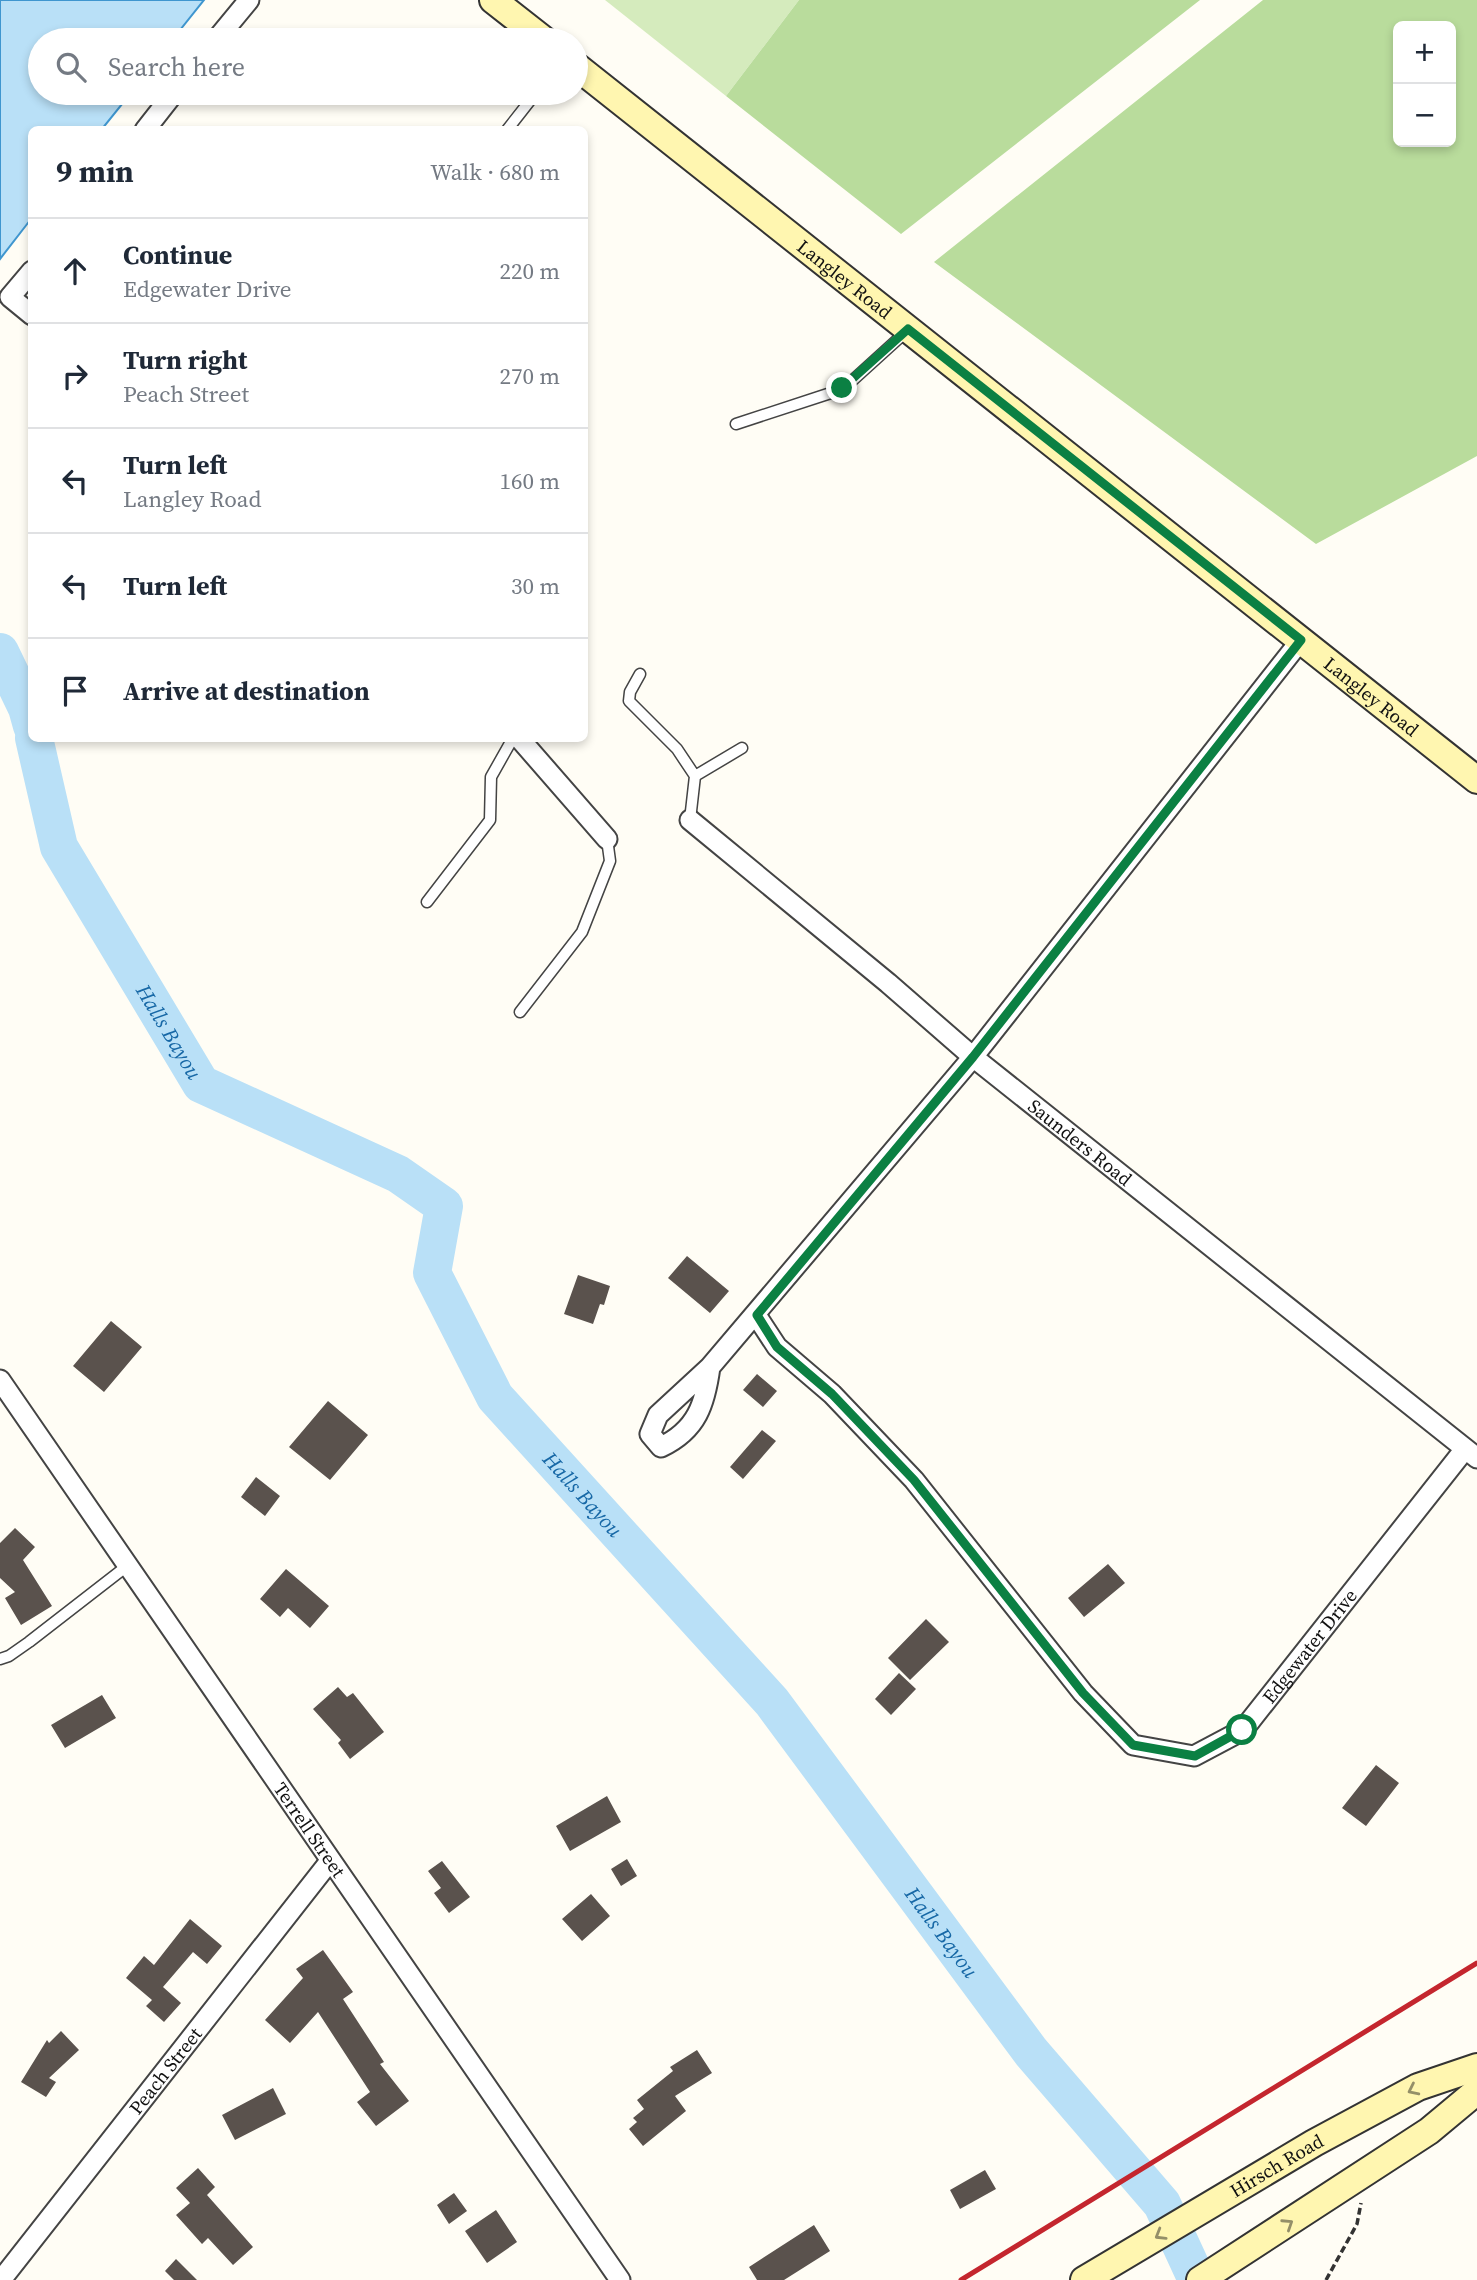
<!DOCTYPE html>
<meta charset="utf-8">
<style>
:root{--surface:#fff;--page:#f6f6f7;--text:#1f2937;--muted:#747a83;--line:#e0e1e3}
body{margin:0;font-family:"Source Serif 4",serif;background:var(--page);color:var(--text)}
.controls{position:absolute;right:21px;top:21px;display:grid;overflow:hidden;border-radius:10px;box-shadow:0 4px 10px #0003}
.controls button{width:63px;height:63px;display:grid;place-items:center;padding:0;border:0;border-bottom:2px solid var(--line);background:var(--surface);color:var(--text);font:35px sans-serif}
.stop{position:absolute;width:21px;height:21px;margin:-16px;border:5px solid #0b8043;border-radius:50%;background:#fff}
.stop.end{background:#0b8043;border-color:#fff;box-shadow:0 2px 7px #0008}
.list{margin:0;padding:0;list-style:none}
h2{display:flex;justify-content:space-between;align-items:center;height:91px;margin:0;padding:0 28px;font-size:30px}
h2 small{font-size:23px;font-weight:400;color:var(--muted)}
.list li{display:grid;grid-template-columns:46px 1fr auto;gap:21px;align-items:center;box-sizing:border-box;height:105px;padding:0 28px;border-top:2px solid var(--line)}
.list b{display:block;font-size:26px;white-space:nowrap}
.list p{margin:0;font-size:23px;white-space:nowrap;color:var(--muted)}
.list em{font-size:23px;font-style:normal;color:var(--muted)}
.icon{flex:none;width:38px;height:38px;fill:none;stroke:currentColor;stroke-width:2;stroke-linecap:round;stroke-linejoin:round}
.map{position:relative;flex:none;width:1477px;height:2280px;overflow:hidden}
.search{position:absolute;background:var(--surface);box-shadow:0 4px 10px #0003;left:28px;top:28px;width:560px;height:77px;display:flex;align-items:center;gap:18px;box-sizing:border-box;padding:0 24px;border-radius:38px;color:var(--muted);font-size:26px}
.panel{position:absolute;background:var(--surface);box-shadow:0 4px 10px #0003;left:28px;top:126px;width:560px;height:616px;border-radius:10px}
.map>svg:first-child{display:block}
.green{fill:#d5ebbd}
.forest{fill:#b9dc9c;fill-rule:evenodd}
.water{fill:#b9e0f7;stroke:#3f96cf;stroke-width:2}
.lines{fill:none;stroke-linecap:round;stroke-linejoin:round}
.river{stroke:#b9e0f7;stroke-width:38}
.building{fill:#5a524d}
.lane-casing{stroke:#444;stroke-width:13}
.street-casing{stroke:#444;stroke-width:23}
.secondary-casing{stroke:#333;stroke-width:30}
.path{stroke:#333;stroke-width:3.5;stroke-dasharray:7 3.5;stroke-linecap:butt}
.lane{stroke:#fff;stroke-width:10}
.street{stroke:#fff;stroke-width:19}
.secondary{stroke:#fff6b0;stroke-width:26}
.rail{stroke:#c4262e;stroke-width:5}
.oneway{stroke:#948f68}
.route{stroke:#0b8043;stroke-width:9}
.labels{text-anchor:middle;dominant-baseline:central;stroke-width:7;stroke-linejoin:round;paint-order:stroke}
.street-label{font-size:19px;fill:#111;stroke:#fff}
.water-label{font-size:21px;font-style:italic;fill:#1768a6;stroke:#fff}
</style>
<div class="map">
<svg width="1477" height="2280" viewBox="0 0 1477 2280">
<rect width="100%" height="100%" fill="#fffdf5"/>
<!-- green -->
<path class="green" d="M605 0H799L726 96Z"/>
<!-- forest -->
<path class="forest" d="M799 0H1200L901 234 726 96Z
M1263 0H1477V456L1316 544 934 262ZM1398 26H1451V142H1398Z"/>
<!-- water -->
<path class="water" d="M0 0H204L172 40H40V93H131L102 129 32 130 31 219 0 259Z"/>
<g class="lines">
<!-- river -->
<g class="river">
<path d="M0 652 27 708 32 726"/>
<path id="s1" d="M34 738 59 847 201 1084 398 1174 444 1206 432 1273 495 1397 772 1702 1031 2052 1162 2204 1197 2280"/>
</g>
</g>
<!-- building -->
<path class="building" d="M687 1256 729 1291 710 1313 668 1278Z
M578 1275 610 1286 604 1305 600 1304 593 1324 564 1314Z
M111 1321 142 1347 104 1392 73 1366Z
M757 1374 777 1391 763 1407 743 1390Z
M328 1401 368 1435 330 1480 289 1447Z
M762 1430 776 1441 743 1479 730 1467Z
M256 1477 280 1496 265 1516 241 1497Z
M15 1528 35 1547 23 1560 52 1606 21 1625 5 1598 15 1592 0 1578V1543Z
M1108 1564 1125 1583 1084 1617 1068 1598Z
M286 1569 329 1606 310 1628 288 1608 280 1617 260 1599Z
M926 1619 949 1642 910 1680 888 1658Z
M899 1673 916 1689 891 1715 875 1699Z
M338 1687 347 1697 353 1693 384 1732 350 1759 338 1743 341 1740 313 1709Z
M102 1695 116 1718 65 1748 51 1725Z
M1376 1765 1399 1783 1366 1826 1342 1808Z
M607 1796 621 1822 570 1851 556 1826Z
M627 1859 637 1876 621 1886 611 1869Z
M442 1861 470 1897 449 1913 434 1893 441 1888 428 1871Z
M591 1894 610 1916 582 1941 562 1919Z
M190 1919 222 1946 207 1964 193 1952 163 1987 181 2003 164 2022 146 2006 152 2000 126 1978 144 1956 154 1965Z
M323 1950 353 1992 343 1999 384 2062 380 2064 409 2101 376 2126 357 2102 370 2092 318 2012 290 2043 265 2020 303 1978 296 1969Z
M61 2031 79 2050 49 2078 56 2082 46 2097 21 2082 47 2040 49 2043Z
M697 2050 712 2073 675 2096 686 2111 643 2146 629 2129 637 2122 633 2118 644 2109 637 2100 673 2071 670 2067Z
M273 2088 286 2114 235 2140 222 2115Z
M198 2168 215 2187 207 2195 253 2247 233 2265 208 2238 202 2244 176 2215 190 2203 176 2188Z
M985 2170 996 2189 960 2209 950 2190Z
M454 2193 467 2211 449 2224 437 2205Z
M496 2210 517 2242 487 2263 465 2231Z
M814 2225 830 2251 784 2280H757L749 2267Z
M176 2259 197 2280H174L165 2271Z"/>
<g class="lines">
<!-- lane casing -->
<g class="lane-casing">
<path id="lane" d="M507 130 536 93
M736 424 843 389 908 330
M640 674 630 692 629 701 677 749 695 776 690 820
M695 776 742 748
M427 902 490 820 491 777 513 738
M520 1012 582 932 610 861 607 839
M0 1659 9 1656 29 1642 127 1566"/>
</g>
<!-- street casing -->
<g class="street-casing">
<g id="street">
<path d="M216 40 249 0"/>
<path d="M145 130 174 93"/>
<path d="M32 271 10 297 32 315"/>
<path d="M519 738 607 839"/>
<path id="s2" d="M690 820 888 983 973 1057 1477 1458"/>
<path id="s3" d="M756 1315 777 1347 832 1394 914 1480 1083 1693 1133 1745 1194 1756 1243 1730 1465 1449"/>
<path d="M710 1367C705 1404 697 1430 661 1447L650 1434 658 1415 710 1367 973 1057 1301 640"/>
<path id="s4" d="M0 1380 620 2280"/>
<path id="s5" d="M1 2280 330 1861"/>
</g>
</g>
<!-- secondary casing -->
<g class="secondary-casing">
<g id="secondary">
<path d="M493 0 544 40"/>
<path id="s6" d="M576 66 1477 780"/>
<path id="s7" d="M1084 2280 1314 2143 1418 2087 1477 2067"/>
<path d="M1200 2280 1429 2131 1477 2091"/>
</g>
</g>
<!-- path -->
<path class="path" d="M1326 2280 1357 2224 1361 2203"/>
<!-- lane -->
<use href="#lane" class="lane"/>
<!-- street -->
<use href="#street" class="street"/>
<!-- secondary -->
<use href="#secondary" class="secondary"/>
<!-- rail -->
<path class="rail" d="M961 2280 1477 1963"/>
</g>
<!-- one-way arrows -->
<defs><path id="oneway-chevron" d="M-2-3.5L2.5 0L-2 3.5" fill="none" stroke-width="1.6" stroke-linecap="round" stroke-linejoin="round" transform="scale(1.75)"/></defs>
<g class="oneway">
<use href="#oneway-chevron" transform="translate(1413 2090) rotate(154)"/>
<use href="#oneway-chevron" transform="translate(1288 2224) rotate(-33)"/>
<use href="#oneway-chevron" transform="translate(1160 2235) rotate(149)"/>
</g>
<g class="lines">
<!-- route -->
<path class="route" d="M842 388 908 329 1301 640 973 1057 757 1315 777 1347 832 1394 914 1480 1083 1693 1133 1745 1195 1756 1242 1730"/>
</g>
<g class="labels">
<!-- street labels -->
<g class="street-label">
<text stroke="none"><textPath href="#s6" startOffset="343">Langley Road</textPath></text>
<text stroke="none"><textPath href="#s6" startOffset="1015">Langley Road</textPath></text>
<text stroke="none"><textPath href="#s2" startOffset="506">Saunders Road</textPath></text>
<text stroke="none"><textPath href="#s3" startOffset="798">Edgewater Drive</textPath></text>
<text stroke="none"><textPath href="#s4" startOffset="546">Terrell Street</textPath></text>
<text stroke="none"><textPath href="#s5" startOffset="266">Peach Street</textPath></text>
<text stroke="none"><textPath href="#s7" startOffset="224">Hirsch Road</textPath></text>
</g>
<!-- water labels -->
<g class="water-label">
<text stroke="none"><textPath href="#s1" startOffset="327">Halls Bayou</textPath></text>
<text stroke="none"><textPath href="#s1" startOffset="999">Halls Bayou</textPath></text>
<text stroke="none"><textPath href="#s1" startOffset="1566">Halls Bayou</textPath></text>
</g>
</g>
</svg>
<div class="controls">
<button>+</button>
<button>−</button>
</div>
<div class="stop" style="left:1242px;top:1730px"></div>
<div class="stop end" style="left:842px;top:388px"></div>
<div class="search"><svg class="icon" aria-label="search" viewBox="0 0 24 24"><circle cx="10" cy="10" r="6"/><path d="M15 15l6 6"/></svg>Search here</div>
<section class="panel">
<h2>9 min<small>Walk · 680 m</small></h2>
<ul class="list">
<li><svg class="icon" aria-label="ahead" viewBox="0 0 24 24"><path d="M12 20V5M6 11l6-6 6 6"/></svg><div><b>Continue</b><p>Edgewater Drive</p></div><em>220 m</em></li>
<li><svg class="icon" aria-label="right" viewBox="0 0 24 24"><path d="M7 20v-9h11M14 6l5 5-5 5"/></svg><div><b>Turn right</b><p>Peach Street</p></div><em>270 m</em></li>
<li><svg class="icon" aria-label="left" viewBox="0 0 24 24"><path d="M17 20v-9H6M10 6l-5 5 5 5"/></svg><div><b>Turn left</b><p>Langley Road</p></div><em>160 m</em></li>
<li><svg class="icon" aria-label="left" viewBox="0 0 24 24"><path d="M17 20v-9H6M10 6l-5 5 5 5"/></svg><div><b>Turn left</b></div><em>30 m</em></li>
<li><svg class="icon" aria-label="arrive" viewBox="0 0 24 24"><path d="M6 21V4h12l-3 4 3 4H6"/></svg><div><b>Arrive at destination</b></div></li>
</ul>
</section>
</div>
